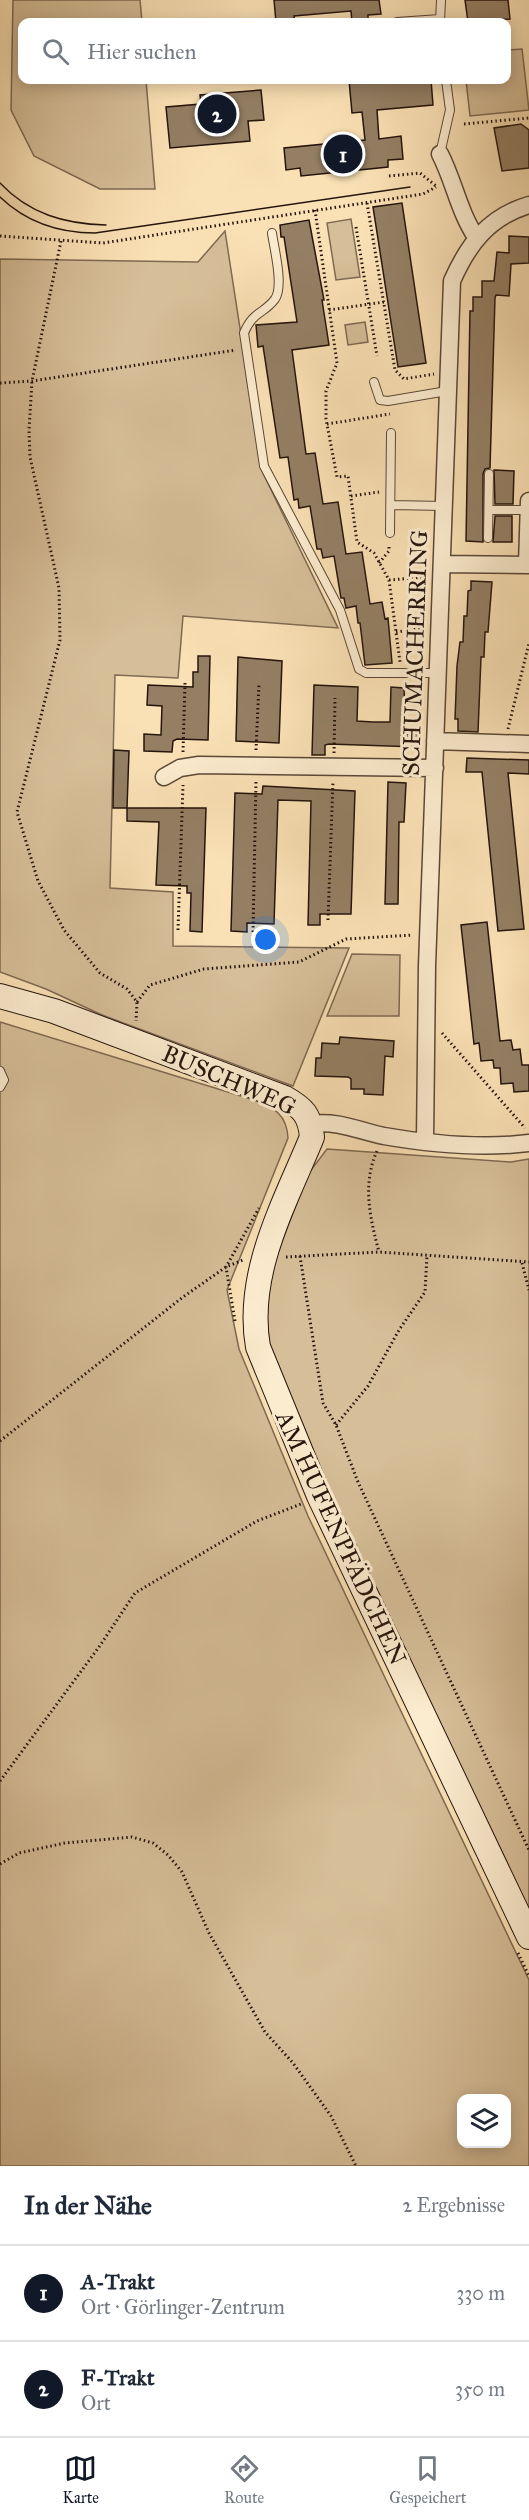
<!DOCTYPE html>
<html lang="de">
<meta charset="utf-8">
<style>
:root{--surface:#fff;--page:#f2f2f3;--text:#1f2937;--muted:#747a83;--line:#e0e1e3;--accent:#111827}
body{margin:0;font-family:"IM FELL Great Primer",serif;background:var(--page);color:var(--text)}
.controls{position:absolute;right:18px;bottom:18px;display:grid;overflow:hidden;border-radius:12px;box-shadow:0 3px 15px #0003}
.controls button{width:54px;height:54px;display:grid;place-items:center;padding:0;border:0;border-bottom:2px solid var(--line);background:var(--surface);color:var(--text);font:30px sans-serif}
.you{position:absolute;left:266px;top:940px;width:21px;height:21px;margin:-15px;border:4px solid #fff;border-radius:50%;background:#1a73e8;box-shadow:0 0 0 9px #1a73e833}
.badge{display:grid;place-items:center;width:39px;height:39px;border-radius:50%;background:var(--accent);color:#fff;font-size:20px;font-weight:700}
.pin{position:absolute;translate:-50% -50%;border:3px solid #fff;box-shadow:0 2px 6px #0006}
.list{margin:0;padding:0;list-style:none}
h2{display:flex;justify-content:space-between;align-items:center;height:78px;margin:0;padding:0 24px;font-size:26px}
h2 small{font-size:20px;font-weight:400;color:var(--muted)}
.list li{display:grid;grid-template-columns:39px 1fr auto;gap:18px;align-items:center;box-sizing:border-box;height:96px;padding:0 24px;border-top:2px solid var(--line)}
.list b{display:block;font-size:22px;white-space:nowrap}
.list p{margin:0;font-size:20px;white-space:nowrap;color:var(--muted)}
.list em{font-size:20px;font-style:normal;color:var(--muted)}
.icon{flex:none;width:33px;height:33px;fill:none;stroke:currentColor;stroke-width:2;stroke-linecap:round;stroke-linejoin:round}
.map{position:relative;flex:none;width:529px;height:2166px;overflow:hidden}
.search{position:absolute;background:var(--surface);box-shadow:0 3px 15px #0003;left:18px;right:18px;top:18px;height:66px;display:flex;align-items:center;gap:15px;box-sizing:border-box;padding:0 21px;border-radius:12px;color:var(--muted);font-size:22px}
.sheet{height:270px;background:var(--surface)}
nav{display:flex;justify-content:space-around;align-items:center;box-sizing:border-box;height:84px;border-top:2px solid var(--line);background:var(--surface);font-size:16px;color:var(--muted)}
nav a{display:grid;justify-items:center;gap:3px}
nav .on{color:var(--accent)}
.map>svg:first-child{display:block}
.green{fill:#d6be98;stroke:#7e6952;stroke-width:1.5;fill-rule:evenodd}
.building{fill:#947f64;stroke:#25140d;stroke-width:1.5}
.lines{fill:none;stroke-linecap:round;stroke-linejoin:round}
.lane-casing{stroke:#5a4737;stroke-width:10}
.street-casing{stroke:#5a4737;stroke-width:19}
.secondary-casing{stroke:#25140d;stroke-width:26}
.path{stroke:#25140d;stroke-width:3;stroke-dasharray:1.5 3;stroke-linecap:butt}
.lane{stroke:#fceccf;stroke-width:8}
.street{stroke:#fceccf;stroke-width:16}
.secondary{stroke:#fceccf;stroke-width:24}
.tram{stroke:#25140d;stroke-width:1.5}
.labels{text-anchor:middle;dominant-baseline:central;stroke-width:6;stroke-linejoin:round;paint-order:stroke}
.street-label{font-size:24px;fill:#25140d;stroke:#fceccf}
</style>
<div class="map">
<svg width="529" height="2166" viewBox="0 0 529 2166">
<rect width="100%" height="100%" fill="#fae1b5"/>
<filter id="stains"><feTurbulence type="fractalNoise" baseFrequency=".00333" numOctaves="4"/><feColorMatrix values="0 0 0 0 .2 0 0 0 0 .09 0 0 0 0 .02 0 0 0 .5 -.17"/></filter>
<radialGradient id="worn" r=".72"><stop offset=".6" stop-color="#630" stop-opacity="0"/><stop offset="1" stop-color="#630" stop-opacity=".3"/></radialGradient>
<!-- green -->
<path class="green" d="M13 0H140L142 22H22V80H146L155 189H100L34 156 11 110Z
M522 49 529 110 470 116 466 80H506L507 50Z
M351 219 360 277 336 280 327 223Z
M225 231 262 471 338 628 183 616 178 678 115 675 110 888 173 892V946L349 948 293 1086 102 1015 46 989 0 972V259L198 262Z
M365 322 368 342 348 345 345 325Z
M352 954 400 955 399 1016H327Z
M0 1022 254 1100C274 1107 287 1115 288 1138L227 1290 239 1349 308 1516 529 1980V2166H0ZM462 2098H506V2144H462Z
M327 1149 511 1162 529 1159V1916L296 1424 271 1359 263 1320 277 1250 308 1174Z"/>
<!-- building -->
<path class="building" d="M274 0H379L381 14 368 15V22H352L351 11 294 16 295 22H276Z
M465 0H508L510 19 468 22Z
M349 80H431L433 105 377 110 379 139 401 136 403 159 388 160V167L301 176 300 168 286 170 284 148 365 140 362 112 352 113Z
M261 90 264 120 248 121 250 141 170 148 166 107 201 104 200 95Z
M521 124 529 130V168L502 171 494 128Z
M402 203 426 363 398 367 373 207Z
M309 220 324 300H322L329 345 292 350 306 454 315 453 323 504 338 502 346 554 362 552 370 604 382 602 385 619 388 618 392 663 365 665 360 623H358L356 606 346 608 344 598H341L334 556 323 558 321 549H317L310 506 299 508 298 499 294 500 288 457 280 458 263 346 258 347 256 325 297 322 284 237H281L280 225Z
M509 236 529 237V263L511 264 509 296 496 295 495 298 490 468 485 469 483 474V542L466 541 470 311H473V297H482V281H494L497 252 509 253Z
M494 470 514 471 513 504H495Z
M495 516H512V542H493Z
M471 581 492 582 488 632H485L484 657H481L478 732 458 731V719H455L457 666 460 642H463L464 616H467L468 591 471 590Z
M198 656H210L208 740 177 739 173 741 172 752 144 751V734L161 735 162 706 147 705 148 685 193 687V672H198Z
M238 657 282 661 279 743 236 741Z
M314 685 358 687 357 721 373 722H390L391 687 404 688 406 734H418V747L329 744 325 745V755H312Z
M114 750 129 751 127 808H206L202 932 190 931 191 893H187V886L156 885 159 822 127 821V808H113Z
M467 758 529 760V774L508 773 524 929 498 931 482 772H466Z
M388 782 406 783 404 822H399L398 904H385Z
M263 786 355 791 351 914H320V925H308L311 801 278 800 274 924 247 923V932L231 931 235 793 262 794Z
M487 922 500 1041 511 1040 513 1050 520 1049 522 1065H529V1091L514 1092 513 1083 501 1084 500 1068H494L493 1060 481 1061 479 1043 474 1044 461 925Z
M340 1037 394 1041 393 1057 385 1056 383 1095 364 1094V1089H351V1079L348 1077 315 1076 316 1058H321L322 1043 339 1044Z"/>
<g class="lines">
<!-- lane casing -->
<g class="lane-casing">
<path id="lane" d="M397 22 440 19
M440 22 441 0
M440 154 450 110 446 80
M272 233C274 248 284 286 275 299 264 314 253 311 244 333L264 466 340 610 359 669 366 673H438
M374 382 380 400 388 401 447 391
M391 505 444 506
M489 510H529
M390 533 391 433
M488 538 489 474
M0 1071 4 1080 0 1087"/>
</g>
<!-- street casing -->
<g class="street-casing">
<path id="street" d="M440 154C454 181 459 212 476 237
M442 564 529 565
M527 565 529 501
M435 741 529 744
M164 777 180 768 199 765 435 768
M311 1124C337 1120 360 1131 384 1136 431 1144 482 1149 529 1143
M425 1140 427 966 452 281C468 245 488 217 529 205"/>
</g>
<!-- secondary casing -->
<g class="secondary-casing">
<path id="secondary" d="M0 996 54 1011 285 1098C303 1108 310 1115 312 1137 285 1203 245 1273 258 1347L319 1496 529 1937"/>
</g>
<!-- path -->
<path class="path" d="M464 124 529 118
M389 176 420 173 436 186
M367 203 395 370 404 379 434 374
M315 210 337 363 326 391V419L337 477 348 476 357 542 374 553 389 580 400 662
M356 227 377 356
M0 236 103 243 423 194 436 187
M61 241 32 381 29 430 30 457 59 588 60 640 17 812 38 881 64 930 100 973 127 989 137 1002 136 1021
M329 310 384 302
M0 383 32 381 236 350
M327 424 390 414
M351 496 379 492
M379 563 389 551V544
M389 580 426 577
M396 632 424 628
M508 729 529 643
M256 750 259 684
M183 752 185 683
M334 753 335 698
M328 920 333 781
M178 930 183 785
M253 932 256 781
M137 1002 150 985 204 969 299 962 346 939 413 935
M442 1033 525 1128
M377 1151C362 1184 370 1218 379 1252
M300 1256 323 1403 336 1425 358 1482 529 1850
M286 1257 379 1252 529 1262
M522 1263 529 1290
M235 1321 226 1267 259 1208
M336 1425 368 1386 399 1330 425 1292 427 1256
M0 1441 183 1297 226 1267 243 1260
M0 1781 99 1647 135 1593 257 1521 301 1504
M0 1864 19 1853 65 1843 132 1837 153 1843 168 1855 182 1872 209 1933 265 2032 293 2063 331 2116 356 2166
M518 1953 529 1976"/>
<!-- lane -->
<use href="#lane" class="lane"/>
<!-- street -->
<use href="#street" class="street"/>
<!-- secondary -->
<use href="#secondary" class="secondary"/>
<!-- tram -->
<path class="tram" d="M0 183C29 214 65 224 106 225
M0 197C26 222 60 233 95 233L410 187"/>
</g>
<g class="labels">
<!-- street labels -->
<g class="street-label">
<text transform="translate(415 653) rotate(-88)">SCHUMACHERRING</text>
<text transform="translate(229 1080) rotate(23)">BUSCHWEG</text>
<text transform="translate(341 1538) rotate(65)">AM HUFENPFÄDCHEN</text>
</g>
</g>
<rect width="100%" height="100%" filter="url(#stains)"/>
<rect width="100%" height="100%" fill="url(#worn)"/>
</svg>
<div class="controls">
<button><svg class="icon" aria-label="layers" viewBox="0 0 24 24"><path d="M12 4l9 5-9 5-9-5zM3 14l9 5 9-5"/></svg></button>
</div>
<div class="you"></div>
<div class="pin badge" style="left:343px;top:154px">1</div>
<div class="pin badge" style="left:217px;top:114px">2</div>
<div class="search"><svg class="icon" aria-label="search" viewBox="0 0 24 24"><circle cx="10" cy="10" r="6"/><path d="M15 15l6 6"/></svg>Hier suchen</div>
</div>
<section class="sheet">
<h2>In der Nähe<small>2 Ergebnisse</small></h2>
<ul class="list">
<li><span class="badge">1</span><div><b>A-Trakt</b><p>Ort · Görlinger-Zentrum</p></div><em>330 m</em></li>
<li><span class="badge">2</span><div><b>F-Trakt</b><p>Ort</p></div><em>350 m</em></li>
</ul>
</section>
<nav>
<a class="on"><svg class="icon" aria-label="map" viewBox="0 0 24 24"><path d="M3 6l6-2 6 2 6-2v14l-6 2-6-2-6 2zM9 4v14M15 6v14"/></svg>Karte</a>
<a><svg class="icon" aria-label="directions" viewBox="0 0 24 24"><path d="M12 3l9 9-9 9-9-9zM9 14v-3h6M13 9l2 2-2 2"/></svg>Route</a>
<a><svg class="icon" aria-label="saved" viewBox="0 0 24 24"><path d="M7 4h10v16l-5-4-5 4z"/></svg>Gespeichert</a>
</nav>
